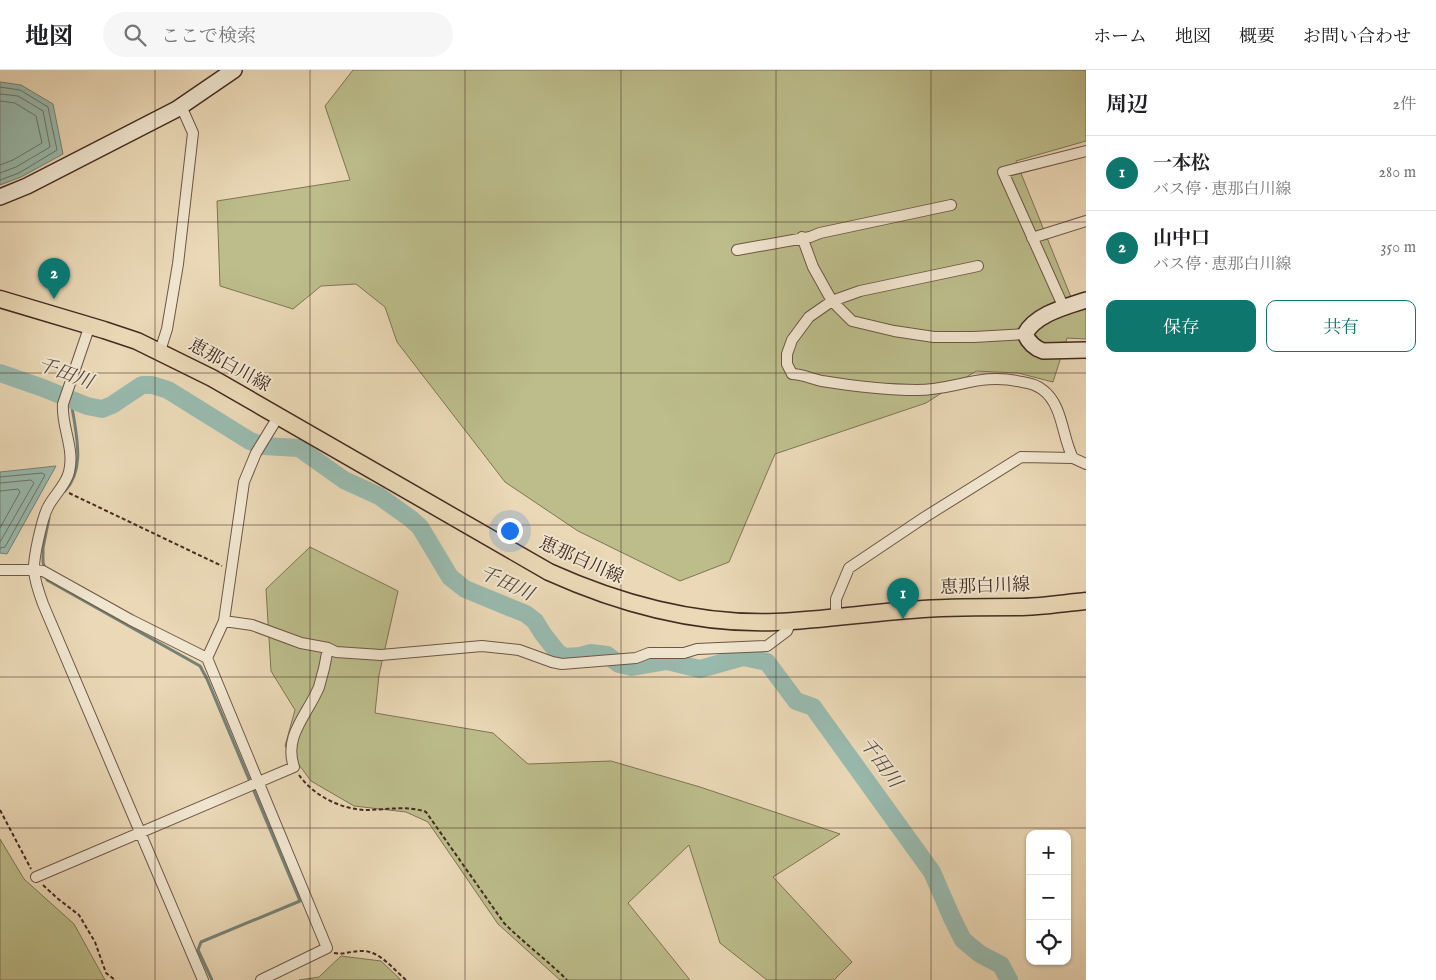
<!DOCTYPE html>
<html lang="ja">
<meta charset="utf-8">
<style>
:root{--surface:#fff;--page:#f6f6f6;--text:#202124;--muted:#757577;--line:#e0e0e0;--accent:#0f766e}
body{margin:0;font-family:"IM FELL English","Noto Serif JP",serif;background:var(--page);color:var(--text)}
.controls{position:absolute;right:15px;bottom:15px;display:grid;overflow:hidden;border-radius:10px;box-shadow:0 1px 4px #0004}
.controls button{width:45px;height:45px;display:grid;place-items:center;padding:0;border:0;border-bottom:1px solid var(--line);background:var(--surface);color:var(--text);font:25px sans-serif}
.you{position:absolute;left:509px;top:460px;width:18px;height:18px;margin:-12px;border:4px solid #fff;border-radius:50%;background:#1a73e8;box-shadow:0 0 0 8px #1a73e833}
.badge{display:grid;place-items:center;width:32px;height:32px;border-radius:50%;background:var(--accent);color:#fff;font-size:16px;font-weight:700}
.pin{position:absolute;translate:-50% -41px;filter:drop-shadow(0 1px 2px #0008)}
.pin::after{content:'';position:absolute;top:26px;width:18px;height:15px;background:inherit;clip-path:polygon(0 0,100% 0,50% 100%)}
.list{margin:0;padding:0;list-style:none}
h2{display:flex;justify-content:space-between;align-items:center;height:65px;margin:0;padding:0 20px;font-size:21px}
h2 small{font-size:16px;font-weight:400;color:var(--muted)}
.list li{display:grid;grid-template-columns:32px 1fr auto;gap:15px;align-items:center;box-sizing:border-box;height:75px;padding:0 20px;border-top:1px solid var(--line)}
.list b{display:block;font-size:19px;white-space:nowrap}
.list p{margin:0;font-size:16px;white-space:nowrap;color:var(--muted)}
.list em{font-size:16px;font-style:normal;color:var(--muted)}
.actions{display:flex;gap:10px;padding:15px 20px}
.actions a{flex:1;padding:11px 0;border:1px solid var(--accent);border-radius:10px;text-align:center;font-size:18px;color:var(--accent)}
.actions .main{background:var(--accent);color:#fff}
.icon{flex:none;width:28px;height:28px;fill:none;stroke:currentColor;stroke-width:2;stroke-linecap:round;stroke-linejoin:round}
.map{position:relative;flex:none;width:1086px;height:910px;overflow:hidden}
header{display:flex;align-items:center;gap:30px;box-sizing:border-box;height:70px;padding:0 25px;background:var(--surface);border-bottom:1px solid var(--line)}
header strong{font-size:24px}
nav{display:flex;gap:28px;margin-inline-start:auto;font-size:18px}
.search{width:350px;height:45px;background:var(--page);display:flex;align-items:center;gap:12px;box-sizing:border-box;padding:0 18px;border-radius:28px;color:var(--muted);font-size:19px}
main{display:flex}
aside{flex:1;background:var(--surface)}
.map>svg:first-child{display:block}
.green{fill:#bcbd8b;stroke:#807456}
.water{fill:#98baae;stroke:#768176}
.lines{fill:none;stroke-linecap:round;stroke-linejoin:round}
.shore{stroke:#6e7268;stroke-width:1}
.stream{stroke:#768176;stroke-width:3}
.river{stroke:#98baae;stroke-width:18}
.street-casing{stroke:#6e5647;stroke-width:12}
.secondary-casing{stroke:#442b22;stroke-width:18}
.primary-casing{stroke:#442b22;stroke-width:19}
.path{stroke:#442b22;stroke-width:2;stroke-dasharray:4 2.5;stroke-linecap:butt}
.street{stroke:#f1e6d0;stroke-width:10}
.secondary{stroke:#f1e6d0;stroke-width:15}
.primary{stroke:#ead8b6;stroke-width:16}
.grid{fill:none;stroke:#442b22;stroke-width:1;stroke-opacity:0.55}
.labels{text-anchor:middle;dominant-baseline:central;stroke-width:4;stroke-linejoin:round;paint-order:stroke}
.street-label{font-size:18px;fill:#442b22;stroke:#f1e6d0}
.water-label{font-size:19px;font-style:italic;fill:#55483e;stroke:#f1e6d0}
</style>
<header>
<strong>地図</strong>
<div class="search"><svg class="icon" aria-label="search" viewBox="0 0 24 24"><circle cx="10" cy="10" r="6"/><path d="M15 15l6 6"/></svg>ここで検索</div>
<nav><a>ホーム</a><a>地図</a><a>概要</a><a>お問い合わせ</a></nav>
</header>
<main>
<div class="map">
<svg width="1086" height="910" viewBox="0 0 1086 910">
<rect width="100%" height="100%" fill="#ead8b6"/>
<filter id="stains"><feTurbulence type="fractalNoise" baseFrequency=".004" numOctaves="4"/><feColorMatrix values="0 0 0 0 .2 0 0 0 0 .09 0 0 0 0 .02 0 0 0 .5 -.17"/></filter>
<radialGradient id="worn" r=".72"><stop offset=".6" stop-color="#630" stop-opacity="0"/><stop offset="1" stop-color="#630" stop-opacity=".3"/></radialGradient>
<!-- green -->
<path class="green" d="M353 0H1086V71L1016 91 1077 242 1086 239V269L1067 268 1053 312 1018 303 976 301 926 333 775 384 729 492 680 511 578 461 505 412 397 272 385 237 356 214 321 216 293 239 220 216 217 131 350 110 325 36Z
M310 477 398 521 379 605 375 643 493 663 528 694 611 691 700 717 840 764 773 807 852 892 834 910H767L720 873 689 775 628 833 690 910H560L498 854 428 752 406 742 354 736 311 711 285 676 295 640 271 601 266 519Z
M0 769 24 809 74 854 105 910H0Z
M341 886 381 891 401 910H299L319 907Z"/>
<!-- water -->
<path class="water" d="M0 12 21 15 53 34 63 84 21 107 0 115Z
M56 396 7 484 0 483V402Z"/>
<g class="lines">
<!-- shore -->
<path class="shore" d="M0 17 20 20 48 37 57 80 19 103 0 110
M0 24 18 26 43 41 50 77 16 97 0 103
M0 31 15 33 36 46 42 73 13 90 0 95
M0 407 42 403 45 405 5 477 0 478
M0 413 31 410 34 413 0 472
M0 421 18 419 20 422 0 458"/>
<!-- stream -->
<path class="stream" d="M65 421C83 401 78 374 74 349 73 342 71 337 72 330
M45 500 43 492V478L49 448
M47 506V510L200 596 207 609 300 831 201 872 198 880 212 910"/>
<!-- river -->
<path class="river" d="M0 303 43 318 87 336 102 339 112 335 142 315H152L168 320 250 371 264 376 299 378 344 410 379 426 411 449 420 457 450 507 465 519 526 544 535 551 543 564 558 583 565 587 580 586 591 583 607 585 619 594 632 597 667 591 700 599 743 587 767 592 796 631 813 637 932 802 952 848 963 870 980 884 1001 895 1009 910"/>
<!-- street casing -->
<g class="street-casing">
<path id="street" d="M802 167 813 197 832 231 852 251 894 261 934 267H974L1025 264
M1032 168 1086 151
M737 180 810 167 820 163 951 135
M978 196 860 221 832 231 809 247 792 270 787 284V294L792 304C802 304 812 309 822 311 853 316 885 320 917 320 956 320 980 302 1022 312 1029 313 1037 315 1043 320 1063 335 1062 367 1073 388
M1064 238 1003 102 1086 81
M90 255 63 334C61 356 75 378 69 402 66 415 54 425 48 437 42 448 33 489 34 501 35 512 39 523 43 534L203 910
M160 281 167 259 178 194 193 63 181 36
M0 500H34L43 501 131 550 207 588 327 878 261 910
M836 549V529L849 498 925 447 1021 387 1073 388 1086 394
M224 551 252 555 301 573 328 578 336 582 381 585 482 576 519 580 552 592 562 594 636 588 649 583H684L697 579 767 576 787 561 791 551
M207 588 224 551 244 412 256 383 278 347
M36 807 294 697C283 666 308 644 319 617 323 604 326 591 328 578"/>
</g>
<!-- secondary casing -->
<g class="secondary-casing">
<path id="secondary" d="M0 127 27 116 177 39 234 0
M1086 230C1065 237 1036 244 1025 264 1029 273 1034 278 1043 281L1086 280"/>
</g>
<!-- primary casing -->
<g class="primary-casing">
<path id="primary" d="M0 229 104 260 137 271 212 308 549 502C620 534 697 555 776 552 825 550 874 542 923 539 955 537 986 537 1018 537 1041 537 1064 533 1086 531"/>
</g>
<!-- path -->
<path class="path" d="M69 423 222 496
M299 705C313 725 340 739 365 740 385 740 408 735 426 742L504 853C524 873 547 890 567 910
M0 740 31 799
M43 815 57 828 79 845 95 872 106 903 115 910
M334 883C344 885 351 881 361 881 379 880 393 899 406 910"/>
<!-- street -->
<use href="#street" class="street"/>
<!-- secondary -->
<use href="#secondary" class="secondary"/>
<!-- primary -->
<use href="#primary" class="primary"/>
</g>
<!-- grid -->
<path class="grid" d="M155 0V910M310 0V910M465 0V910M621 0V910M776 0V910M931 0V910M0 152H1086M0 303H1086M0 455H1086M0 607H1086M0 758H1086"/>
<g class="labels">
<!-- street labels -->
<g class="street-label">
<text transform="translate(229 296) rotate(29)">恵那白川線</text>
<text transform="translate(581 491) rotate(24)">恵那白川線</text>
<text transform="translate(985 517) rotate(-2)">恵那白川線</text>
</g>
<!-- water labels -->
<g class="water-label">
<text transform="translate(65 304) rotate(20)">千田川</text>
<text transform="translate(506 514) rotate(25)">千田川</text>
<text transform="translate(880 693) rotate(54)">千田川</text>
</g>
</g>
<rect width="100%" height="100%" filter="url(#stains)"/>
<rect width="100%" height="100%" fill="url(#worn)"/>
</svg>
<div class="controls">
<button>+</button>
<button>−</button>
<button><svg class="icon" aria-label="locate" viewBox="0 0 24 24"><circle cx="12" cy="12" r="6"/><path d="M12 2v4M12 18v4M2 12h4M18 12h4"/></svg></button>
</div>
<div class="you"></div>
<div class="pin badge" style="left:903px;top:549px">1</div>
<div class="pin badge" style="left:54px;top:229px">2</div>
</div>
<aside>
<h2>周辺<small>2件</small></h2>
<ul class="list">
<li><span class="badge">1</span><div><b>一本松</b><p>バス停 · 恵那白川線</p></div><em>280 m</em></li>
<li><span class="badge">2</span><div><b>山中口</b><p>バス停 · 恵那白川線</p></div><em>350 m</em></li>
</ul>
<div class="actions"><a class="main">保存</a><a>共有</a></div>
</aside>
</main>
